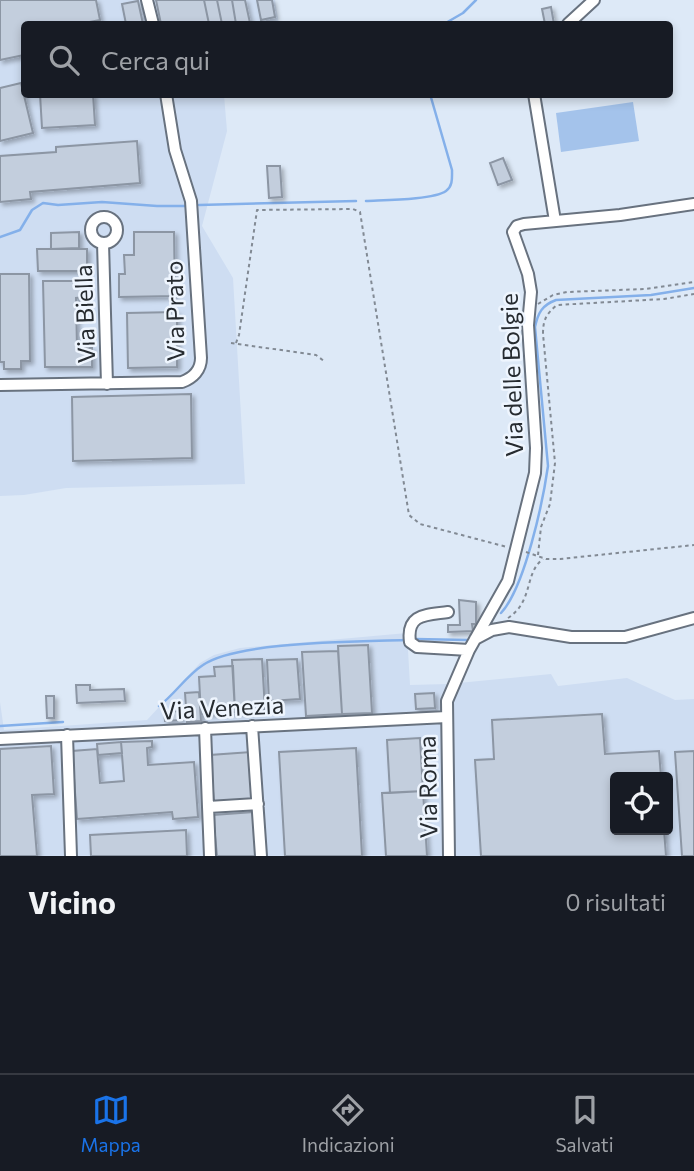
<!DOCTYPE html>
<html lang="it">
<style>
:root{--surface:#171b24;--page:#242831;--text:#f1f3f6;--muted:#9ea1a6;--line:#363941;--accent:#1a73e8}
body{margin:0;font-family:Commissioner,sans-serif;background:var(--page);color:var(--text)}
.controls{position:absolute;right:21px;bottom:21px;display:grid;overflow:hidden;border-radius:7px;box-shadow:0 4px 10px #0003}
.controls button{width:63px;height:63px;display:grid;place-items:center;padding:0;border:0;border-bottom:2px solid var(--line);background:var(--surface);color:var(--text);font:35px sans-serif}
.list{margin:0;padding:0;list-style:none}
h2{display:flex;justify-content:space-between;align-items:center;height:91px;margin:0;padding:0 28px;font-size:30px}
h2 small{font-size:23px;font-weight:400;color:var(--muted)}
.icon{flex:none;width:38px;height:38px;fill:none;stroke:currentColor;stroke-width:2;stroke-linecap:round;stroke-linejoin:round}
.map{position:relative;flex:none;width:694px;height:856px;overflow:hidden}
.search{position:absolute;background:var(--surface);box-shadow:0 4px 10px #0003;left:21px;right:21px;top:21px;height:77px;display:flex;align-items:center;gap:18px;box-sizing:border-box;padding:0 24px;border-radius:7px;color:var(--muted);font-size:26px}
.sheet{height:217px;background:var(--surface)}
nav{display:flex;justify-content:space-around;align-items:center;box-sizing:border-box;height:98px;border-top:2px solid var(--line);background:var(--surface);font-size:19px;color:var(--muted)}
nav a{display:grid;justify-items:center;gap:4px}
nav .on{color:var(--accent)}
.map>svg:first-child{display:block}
.built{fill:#ceddf2;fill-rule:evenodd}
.green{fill:#a4c3eb}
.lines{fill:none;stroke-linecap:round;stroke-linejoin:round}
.stream{stroke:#84b0ea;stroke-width:2.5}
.building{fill:#c3cedd;stroke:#8c96a4;stroke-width:2;filter:url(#shadow)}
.minor-casing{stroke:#68727f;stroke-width:14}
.path{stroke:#828a94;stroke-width:2;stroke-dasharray:3.5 3.5;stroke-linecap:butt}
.minor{stroke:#fff;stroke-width:10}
.labels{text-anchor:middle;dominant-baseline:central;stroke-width:5;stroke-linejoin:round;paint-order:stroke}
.street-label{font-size:24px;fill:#262b30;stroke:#eef5fe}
</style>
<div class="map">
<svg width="694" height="856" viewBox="0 0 694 856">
<defs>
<filter id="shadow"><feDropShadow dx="3" dy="3" stdDeviation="2" flood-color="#0004"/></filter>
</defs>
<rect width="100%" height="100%" fill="#dde9f7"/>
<!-- built -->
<path class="built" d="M0 0H275L279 24H24V94L224 95 227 131 202 226 233 278 245 484 66 488 24 495 0 496Z
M407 633 410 685 448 684 551 674 558 686 627 678 675 700 694 699V856H0V702L4 730 147 720 200 663 214 655 240 648ZM615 777H668V830H615Z"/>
<!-- green -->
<path class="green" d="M633 102 639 141 561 152 556 113Z"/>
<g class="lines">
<!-- stream -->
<path class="stream" d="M444 24 463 13 476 0
M366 201C383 200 433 200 446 191 453 186 452 178 452 170L430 94
M199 205 356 201
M0 237 20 230 32 210 43 203 58 205 102 202 157 206H185
M501 613C525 587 543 501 548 466L535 327C538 313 542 305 556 300L651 295 694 288
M415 639 467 640
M159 706C175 694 186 676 203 665 238 641 359 642 405 640
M0 726 63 722"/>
</g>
<!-- building -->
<path class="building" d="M0 0H96L100 20 79 24H24V55L0 60Z
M156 0H204L209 24H161Z
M204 0H217L222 24H209Z
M217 0H232L236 24H222Z
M232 0H245L250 23 236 24Z
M257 0H272L275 17 261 20Z
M138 1 143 24H126L122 4Z
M551 7 554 24H545L542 9Z
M21 83 33 133 0 141V88Z
M40 94H93L95 125 42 128Z
M137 141 140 183 30 192 31 199 0 202V156L56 152V147Z
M503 158 512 180 498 185 490 163Z
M267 166H280L282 197 269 198Z
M79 232V248L51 249V233Z
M134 232H174L175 296 119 297V274H125L124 255H134Z
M37 249H87V271H38Z
M0 274H29L30 361H21V369H4V362H0Z
M43 281H86V297L76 298 77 348H92V367H45Z
M177 312V367L128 368 127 313Z
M191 394 192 458 73 461 72 397Z
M459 600 476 602V624H472L473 631 448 632V625H460Z
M368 645 372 713 342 714 338 646Z
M338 651 342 714 306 716 302 652Z
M262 659 265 710 235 712 232 660Z
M297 659 300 699 269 701 267 660Z
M233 666 235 712 201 714 199 677 215 676 214 667Z
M76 685H90V690L124 689 125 701 77 703Z
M199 692 201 721 187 722 185 693Z
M434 693 435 708 416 709 415 694Z
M46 696H54V718H47Z
M180 711 181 720 165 721 164 712Z
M602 714 605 754 659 751 661 777H615V830H664L666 856H481L475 760 494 759 492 720Z
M420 738 423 791 390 793 387 740Z
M152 741V747L147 748 148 765 194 762 198 817 173 819 172 812 77 819 72 751 97 749 100 783 124 781 121 742Z
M121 742 122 753 98 755 97 744Z
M51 746 54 794 32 795 37 856H0V749Z
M356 748 362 856H285L279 752Z
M694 751V856H682L675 752Z
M251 752 255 800 214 803 210 755Z
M423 791 427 856H386L382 793Z
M254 812 258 856H217L213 815Z
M186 830 187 856H91L90 835Z"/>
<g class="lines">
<!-- minor casing -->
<g class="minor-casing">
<path id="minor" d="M147 0 153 24
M568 24 594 0
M534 94 555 221
M91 230a13 13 0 1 1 26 0a13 13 0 1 1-26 0Z
M103 243 107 384
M0 385 182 382C193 378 201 370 201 358L191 201 175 150 166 94
M448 612C427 615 406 613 410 642L417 647 469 650
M475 639 492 630 509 627 571 637H625L694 618
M252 726 261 856
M205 728 208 807
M67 735 71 856
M0 739 447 717
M210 856 208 807 258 804
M449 856 447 701 469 650 508 581 535 473 536 448 528 325 531 292 528 274 513 232 517 226 524 224 620 215 694 204"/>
</g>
<!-- path -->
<path class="path" d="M538 304 553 295 567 292 645 289 694 282
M231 343 316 355 324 361
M236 343 239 335 257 210 353 209 360 212 409 515 420 524 507 547
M526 552 546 559H560L694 545
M538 555 541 527 550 504 555 463 543 334C543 320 546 314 557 305L664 299 694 294
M508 618C534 601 524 573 543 559"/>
<!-- minor -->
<use href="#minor" class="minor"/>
</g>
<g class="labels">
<!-- street labels -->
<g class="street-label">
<text transform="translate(174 311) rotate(-91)">Via Prato</text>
<text transform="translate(84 314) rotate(-92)">Via Biella</text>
<text transform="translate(511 375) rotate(-92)">Via delle Bolgie</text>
<text transform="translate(222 707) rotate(-3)">Via Venezia</text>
<text transform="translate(427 787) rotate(-91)">Via Roma</text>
</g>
</g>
</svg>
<div class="controls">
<button><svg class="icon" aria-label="locate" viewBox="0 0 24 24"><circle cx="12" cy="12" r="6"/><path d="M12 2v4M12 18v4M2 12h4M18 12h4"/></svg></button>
</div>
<div class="search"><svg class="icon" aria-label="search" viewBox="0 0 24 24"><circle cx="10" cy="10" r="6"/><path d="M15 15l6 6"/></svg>Cerca qui</div>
</div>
<section class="sheet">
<h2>Vicino<small>0 risultati</small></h2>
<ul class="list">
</ul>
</section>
<nav>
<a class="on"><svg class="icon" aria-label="map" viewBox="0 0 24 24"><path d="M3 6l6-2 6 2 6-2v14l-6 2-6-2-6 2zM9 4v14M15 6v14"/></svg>Mappa</a>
<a><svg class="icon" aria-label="directions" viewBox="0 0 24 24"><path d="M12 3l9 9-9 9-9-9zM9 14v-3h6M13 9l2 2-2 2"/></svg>Indicazioni</a>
<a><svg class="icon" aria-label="saved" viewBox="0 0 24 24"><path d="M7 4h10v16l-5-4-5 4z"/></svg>Salvati</a>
</nav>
